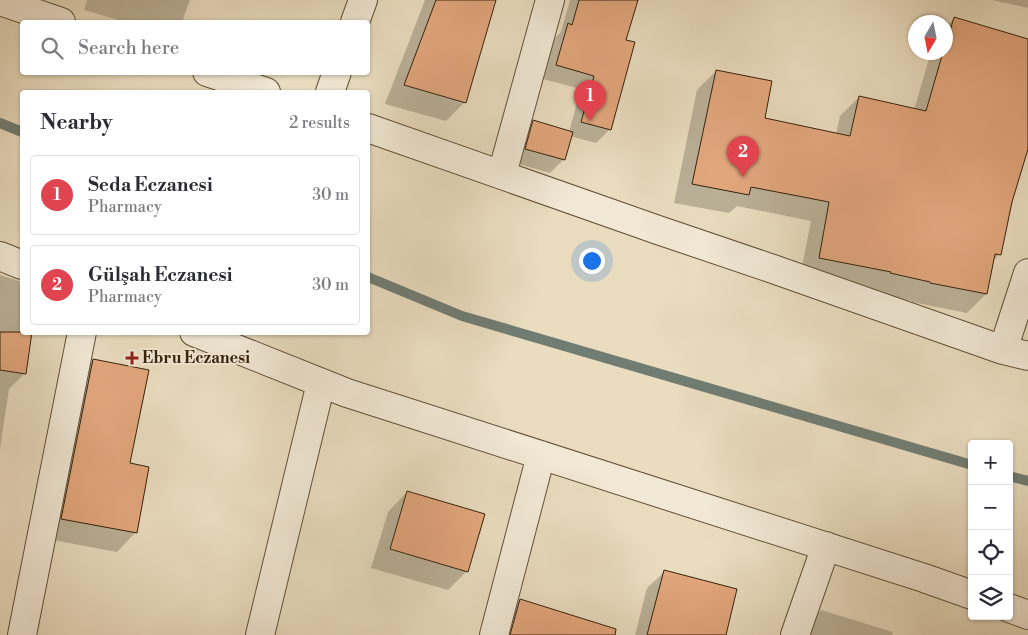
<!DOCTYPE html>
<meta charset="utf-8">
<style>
:root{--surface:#fff;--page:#f7f7f7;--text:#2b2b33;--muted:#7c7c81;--line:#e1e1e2;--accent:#8f2418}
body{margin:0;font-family:"Libre Bodoni",serif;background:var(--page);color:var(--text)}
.controls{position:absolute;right:15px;bottom:15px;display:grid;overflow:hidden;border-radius:5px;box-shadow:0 1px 4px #0004}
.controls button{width:45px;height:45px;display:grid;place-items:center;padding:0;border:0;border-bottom:1px solid var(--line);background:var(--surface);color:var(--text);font:25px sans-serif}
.compass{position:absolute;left:908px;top:15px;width:45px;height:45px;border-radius:50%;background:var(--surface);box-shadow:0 1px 4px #0004;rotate:190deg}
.you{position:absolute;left:591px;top:260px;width:18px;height:18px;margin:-12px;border:4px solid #fff;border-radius:50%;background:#1a73e8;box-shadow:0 0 0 8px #1a73e833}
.badge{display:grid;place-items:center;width:32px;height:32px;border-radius:50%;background:var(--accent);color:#fff;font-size:16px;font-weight:700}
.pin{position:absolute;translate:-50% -41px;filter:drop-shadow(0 1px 2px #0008)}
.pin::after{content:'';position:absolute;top:26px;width:18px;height:15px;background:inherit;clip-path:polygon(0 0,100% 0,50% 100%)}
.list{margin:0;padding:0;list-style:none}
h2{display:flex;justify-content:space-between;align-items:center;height:65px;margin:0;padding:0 20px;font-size:21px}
h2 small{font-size:16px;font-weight:400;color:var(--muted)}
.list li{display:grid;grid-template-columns:32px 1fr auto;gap:15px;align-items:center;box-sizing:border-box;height:80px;margin:0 10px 10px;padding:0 10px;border:1px solid var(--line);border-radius:5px}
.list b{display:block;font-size:19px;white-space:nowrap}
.list p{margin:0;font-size:16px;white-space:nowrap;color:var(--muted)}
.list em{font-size:16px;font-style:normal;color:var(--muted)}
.icon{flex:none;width:28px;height:28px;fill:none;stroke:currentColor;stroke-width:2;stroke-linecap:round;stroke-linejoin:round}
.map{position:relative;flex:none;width:1028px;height:635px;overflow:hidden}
.search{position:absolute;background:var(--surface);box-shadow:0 1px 4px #0004;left:20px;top:20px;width:350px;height:55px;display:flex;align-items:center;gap:12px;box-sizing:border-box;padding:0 18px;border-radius:5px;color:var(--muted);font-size:19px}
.panel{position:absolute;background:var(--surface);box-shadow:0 1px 4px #0004;left:20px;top:90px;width:350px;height:245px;border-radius:5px}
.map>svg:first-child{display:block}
.shadow{fill:#0003}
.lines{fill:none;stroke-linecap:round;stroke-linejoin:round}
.stream{stroke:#717d73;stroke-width:10}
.building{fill:#e2a67d;stroke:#35220a}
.minor-casing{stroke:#625037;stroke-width:30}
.minor{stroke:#f1e8d5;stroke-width:28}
.poi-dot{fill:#8f2418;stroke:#f1e8d5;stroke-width:2}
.labels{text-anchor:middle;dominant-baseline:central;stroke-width:4;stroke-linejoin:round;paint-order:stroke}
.poi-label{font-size:16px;font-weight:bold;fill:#35220a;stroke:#f1e8d5;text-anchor:start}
</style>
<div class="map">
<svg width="1028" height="635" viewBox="0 0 1028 635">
<rect width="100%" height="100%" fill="#e9dcbf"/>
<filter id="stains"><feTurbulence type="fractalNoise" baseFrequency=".004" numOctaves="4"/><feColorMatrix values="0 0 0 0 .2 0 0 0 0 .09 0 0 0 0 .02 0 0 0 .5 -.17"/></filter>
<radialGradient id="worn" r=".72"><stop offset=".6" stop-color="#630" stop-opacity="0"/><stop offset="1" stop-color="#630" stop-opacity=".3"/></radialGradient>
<!-- shadow -->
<path class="shadow" d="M87 0H190L182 22H125L84 10Z
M425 0H494L465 102 446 121 385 104Z
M570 0H636L625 41 610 129 596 143 570 136 564 159 550 173 512 162 519 136 533 122 569 132 581 89 543 79 554 39 561 32Z
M992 0H1028V8Z
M954 19 1028 40V145L1011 202 1000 254 992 262 986 294 967 313 912 302V301L800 277 811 221 737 206 729 213 674 203 697 90 716 71 763 119 836 135 840 116 859 97 914 110 931 52H946V27Z
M0 275 22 282V332H31L24 374 9 389 0 449Z
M93 360 129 464 136 532 117 552 42 538 74 380Z
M407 492 467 571 448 590 371 568 388 512Z
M664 572 724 635H635L647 588Z
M520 600 589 635H498L503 617Z
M821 610 893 632 892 635H800L803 628Z"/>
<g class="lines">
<!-- stream -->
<path class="stream" d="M0 123 22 132
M368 277 462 316 972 465
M1009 476 1028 481"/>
</g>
<!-- building -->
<path class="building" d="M436 0H496L466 103 404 85Z
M579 0H638L626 40 635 42 611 130 581 122 594 76 556 65 568 23 572 25Z
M954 17 1028 39V149L1012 202 1001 255 995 254 987 294 930 283V282L890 273 891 272 819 258 829 202 751 187 749 195 692 184 716 70 772 81 765 118 850 136 859 96 926 111 943 52H946V45Z
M533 120 573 132 565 160 525 149Z
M0 332H32L26 374 0 370Z
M93 359 149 370 130 463 149 467 137 533 61 519Z
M407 491 485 514 468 572 390 549Z
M664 570 737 589 726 635H647Z
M520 599 616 629 615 635H510Z"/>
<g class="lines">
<!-- minor casing -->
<g class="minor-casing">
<path id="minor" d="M0 1 61 22
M355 22 363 0
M207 72 266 92
M330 92 337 72
M368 128 658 230 773 269 1003 350 1028 356
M502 174 550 0
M0 256 22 265
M194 332 347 393 924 578 972 595
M1003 350 1028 273
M1009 608 1028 615
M22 635 82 332
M260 635 321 383
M494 635 541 455
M795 635 826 546"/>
</g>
<!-- minor -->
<use href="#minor" class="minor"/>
</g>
<!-- markers -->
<path class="poi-dot" d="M129.5 350.5h5v5h5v5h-5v5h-5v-5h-5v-5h5z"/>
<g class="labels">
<!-- poi labels -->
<g class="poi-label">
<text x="142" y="358">Ebru Eczanesi</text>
</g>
</g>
<rect width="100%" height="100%" filter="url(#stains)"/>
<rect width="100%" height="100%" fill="url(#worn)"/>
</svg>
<div class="controls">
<button>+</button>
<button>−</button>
<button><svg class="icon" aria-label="locate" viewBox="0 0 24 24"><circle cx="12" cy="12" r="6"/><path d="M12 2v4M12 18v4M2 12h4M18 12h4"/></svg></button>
<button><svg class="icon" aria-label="layers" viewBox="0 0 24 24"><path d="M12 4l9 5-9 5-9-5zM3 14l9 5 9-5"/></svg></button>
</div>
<svg class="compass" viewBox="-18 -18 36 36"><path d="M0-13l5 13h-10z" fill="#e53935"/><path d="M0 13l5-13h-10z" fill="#7c7c81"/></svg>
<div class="you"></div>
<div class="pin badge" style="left:590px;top:121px;background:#e0444e">1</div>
<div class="pin badge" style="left:743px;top:177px;background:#e0444e">2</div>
<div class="search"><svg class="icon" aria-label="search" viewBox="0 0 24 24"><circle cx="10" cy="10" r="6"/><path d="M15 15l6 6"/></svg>Search here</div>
<section class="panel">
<h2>Nearby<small>2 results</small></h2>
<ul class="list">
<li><span class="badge" style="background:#e0444e">1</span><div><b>Seda Eczanesi</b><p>Pharmacy</p></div><em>30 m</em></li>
<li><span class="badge" style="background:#e0444e">2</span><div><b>Gülşah Eczanesi</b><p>Pharmacy</p></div><em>30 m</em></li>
</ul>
</section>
</div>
